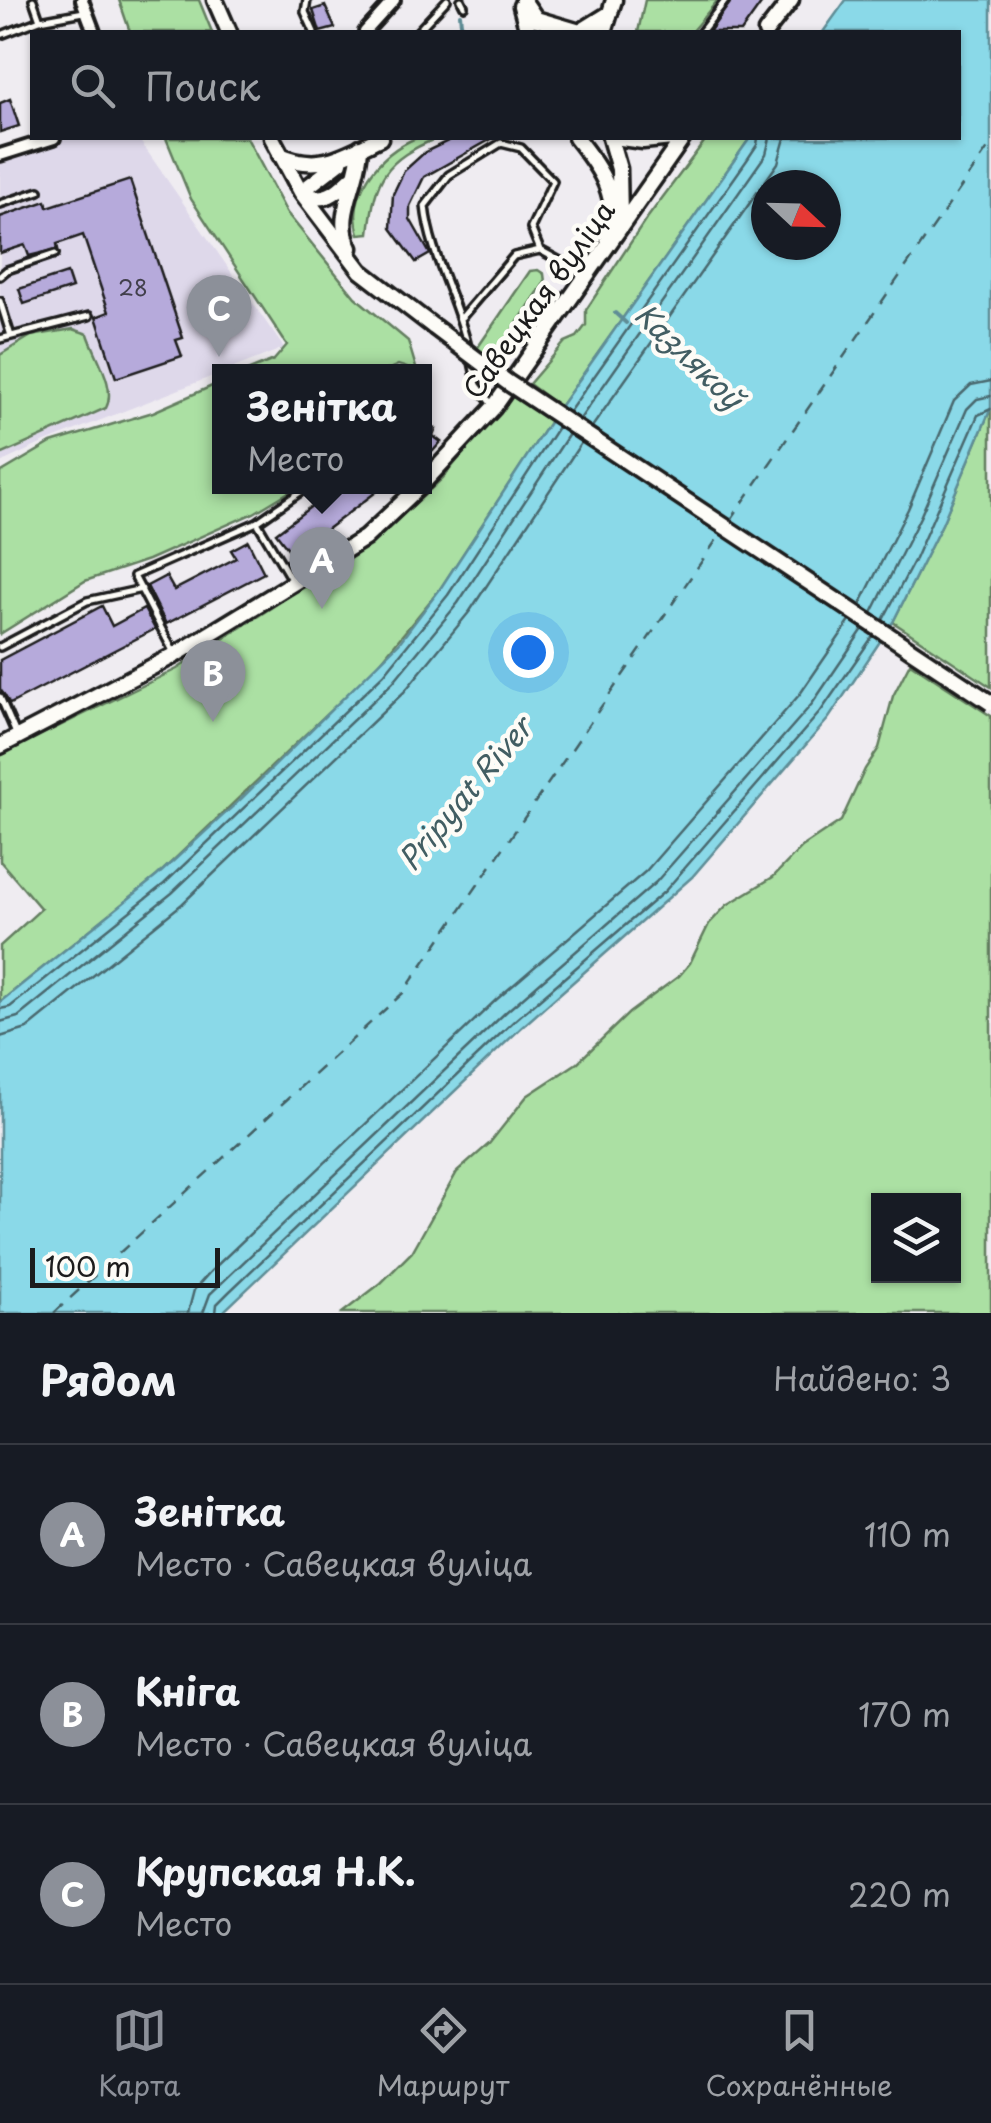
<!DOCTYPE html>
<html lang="ru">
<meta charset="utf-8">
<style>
:root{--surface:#171b24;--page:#20242c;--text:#f1f3f6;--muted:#9ea1a6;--line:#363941;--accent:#8c9099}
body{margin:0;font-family:"Playpen Sans",sans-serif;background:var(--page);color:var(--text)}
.controls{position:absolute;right:30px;bottom:30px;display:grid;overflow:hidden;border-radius:0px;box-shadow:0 2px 8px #0004}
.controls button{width:90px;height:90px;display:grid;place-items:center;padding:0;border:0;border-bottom:2px solid var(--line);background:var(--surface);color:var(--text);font:50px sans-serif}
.compass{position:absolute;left:751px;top:170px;width:90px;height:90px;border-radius:50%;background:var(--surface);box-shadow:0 2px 8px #0004;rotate:112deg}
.scale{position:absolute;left:30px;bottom:25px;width:190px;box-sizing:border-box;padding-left:10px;border:5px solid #1c1c1c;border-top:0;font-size:28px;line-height:35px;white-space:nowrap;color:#1c1c1c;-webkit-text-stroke:8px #fdfcf7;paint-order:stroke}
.you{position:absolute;left:528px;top:652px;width:35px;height:35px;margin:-25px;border:8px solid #fff;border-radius:50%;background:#1a73e8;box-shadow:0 0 0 15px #1a73e833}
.badge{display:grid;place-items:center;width:65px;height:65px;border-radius:50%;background:var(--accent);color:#fff;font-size:32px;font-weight:700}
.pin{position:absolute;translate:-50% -82px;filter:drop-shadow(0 2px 5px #0008)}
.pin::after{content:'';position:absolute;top:52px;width:35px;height:30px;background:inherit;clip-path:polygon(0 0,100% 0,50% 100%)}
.popup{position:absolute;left:212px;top:364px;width:220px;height:130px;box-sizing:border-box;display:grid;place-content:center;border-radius:0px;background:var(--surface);filter:drop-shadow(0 2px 8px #0005);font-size:32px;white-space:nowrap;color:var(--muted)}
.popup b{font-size:38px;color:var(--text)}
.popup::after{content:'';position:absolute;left:50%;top:100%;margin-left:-20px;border:20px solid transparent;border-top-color:var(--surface)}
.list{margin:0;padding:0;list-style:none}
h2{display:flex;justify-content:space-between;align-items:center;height:130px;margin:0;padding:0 40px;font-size:42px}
h2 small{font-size:32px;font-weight:400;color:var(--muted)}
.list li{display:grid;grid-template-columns:65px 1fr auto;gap:30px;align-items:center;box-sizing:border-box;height:180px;padding:0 40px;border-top:2px solid var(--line)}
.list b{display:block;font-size:38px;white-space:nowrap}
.list p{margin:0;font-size:32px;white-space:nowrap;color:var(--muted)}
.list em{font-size:32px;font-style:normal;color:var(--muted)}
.icon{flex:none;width:55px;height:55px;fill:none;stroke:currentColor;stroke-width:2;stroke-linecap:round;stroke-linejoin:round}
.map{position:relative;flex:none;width:991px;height:1313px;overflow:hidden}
.search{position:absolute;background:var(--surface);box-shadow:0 2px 8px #0004;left:30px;right:30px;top:30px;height:110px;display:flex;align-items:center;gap:25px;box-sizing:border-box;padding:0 35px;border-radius:0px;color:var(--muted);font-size:38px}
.sheet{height:670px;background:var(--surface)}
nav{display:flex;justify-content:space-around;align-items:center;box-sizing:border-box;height:140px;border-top:2px solid var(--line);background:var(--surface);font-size:28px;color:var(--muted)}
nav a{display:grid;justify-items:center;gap:5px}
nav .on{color:var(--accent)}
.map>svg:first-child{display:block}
.built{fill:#ded8ea}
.green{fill:#abe0a3;stroke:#647e60;stroke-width:2.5;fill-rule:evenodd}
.water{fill:#8ad9e8;stroke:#5e8d96;stroke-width:2.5;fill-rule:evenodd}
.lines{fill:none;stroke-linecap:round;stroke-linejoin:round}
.shore{stroke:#48686e;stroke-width:2.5}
.stream{stroke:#5e8d96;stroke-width:4}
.ferry{stroke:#425e63;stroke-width:2.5;stroke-dasharray:12 10;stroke-linecap:butt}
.building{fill:#b6aadb;stroke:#1c1c1c;stroke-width:2.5}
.lane-casing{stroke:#1c1c1c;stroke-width:12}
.street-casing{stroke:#1c1c1c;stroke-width:18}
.secondary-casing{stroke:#1c1c1c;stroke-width:21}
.lane{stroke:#fdfcf7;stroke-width:5}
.street{stroke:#fdfcf7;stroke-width:10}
.secondary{stroke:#fdfcf7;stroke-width:14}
.secondary-bridge-casing{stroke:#1c1c1c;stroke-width:21;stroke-linecap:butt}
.secondary-bridge{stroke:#fdfcf7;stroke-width:14}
.labels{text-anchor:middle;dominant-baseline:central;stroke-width:9;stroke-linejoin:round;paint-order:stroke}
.number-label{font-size:22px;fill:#42404c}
.street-label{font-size:28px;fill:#1c1c1c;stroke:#fdfcf7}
.water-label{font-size:30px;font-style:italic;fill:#425e63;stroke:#fdfcf7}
</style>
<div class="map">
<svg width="991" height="1313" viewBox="0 0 991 1313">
<rect width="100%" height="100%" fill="#efecf1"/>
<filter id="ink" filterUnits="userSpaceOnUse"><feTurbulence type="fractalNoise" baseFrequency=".01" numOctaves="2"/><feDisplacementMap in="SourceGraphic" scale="20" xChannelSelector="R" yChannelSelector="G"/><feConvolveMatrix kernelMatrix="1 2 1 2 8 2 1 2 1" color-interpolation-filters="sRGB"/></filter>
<g filter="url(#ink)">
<!-- built -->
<path class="built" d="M53 138H138L284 348 45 442 0 463V155Z"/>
<!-- green -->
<path class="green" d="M119 0H199L212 32H130Z
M645 0H718L691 32H638Z
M166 138H247L287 213 355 297 408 341 417 371 398 365 383 372 247 371 274 360 287 345 191 199Z
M416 138H437C385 160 375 177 369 233L359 234C346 193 380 153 416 138Z
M707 138H750L560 407 529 384 565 342 577 337 586 325V310L645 221Z
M538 270 544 274 545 282 492 360 476 350 530 271Z
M73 329 88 334C95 356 117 387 106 408L3 454 0 453V355L31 336Z
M219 383 220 486 297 487 254 513 148 560 85 581 0 634V473L51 443 153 412Z
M510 395 550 421 440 589 376 667 157 876 0 1002V946L41 909 0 861V755L177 669 376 539 443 478Z
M991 408V687L893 622 942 524Z
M910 663 991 716V1313H342L381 1283 412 1252 457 1172 489 1144 527 1096 577 1063 629 1013 679 976 690 963 709 924 727 905 773 877 802 847 841 821 865 769 879 748 893 696ZM878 1200H954V1276H878Z"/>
<!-- water -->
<path class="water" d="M846 0H991V408L942 524 893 622 829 718 692 877 521 1028 222 1313H0V1002L157 876 242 798 399 643 440 589 550 421 750 138H958V32H823ZM766 185H826V245H766Z"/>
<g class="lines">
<!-- shore -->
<path class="shore" d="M569 412 747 160 757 145 758 138
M580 419 766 154 770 138
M592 427 778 163 785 138
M860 605 908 509 954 401 971 385 991 381
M872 613 921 515 967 409 977 399 991 396
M883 620 915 559 978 415 991 409
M0 1009 10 1007 164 884 384 674 448 595 558 427
M0 1022 18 1017 172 893 393 682 458 603 569 434
M0 1037 27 1029 182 904 404 692 470 611 581 443
M188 1313 194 1290 210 1272 496 1000 646 871 800 694 850 621
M203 1313 210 1294 506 1012 656 882 812 704 863 629
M216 1313 217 1304 229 1292 514 1021 665 891 821 711 873 636"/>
<!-- stream -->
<path class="stream" d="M460 14 462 32
M615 313 626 323"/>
<!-- ferry -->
<path class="ferry" d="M730 521 991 144
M54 1313 403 993 722 532"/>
</g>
<!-- building -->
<path class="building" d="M732 0H755L761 4 741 32H709Z
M325 6 335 28 320 32 313 10Z
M10 99 19 126 0 132V103Z
M454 138H493L424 177 410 206V219L430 254 416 262 391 228 393 194 404 171 425 152Z
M130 180 183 338 176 340 182 356 116 378 96 317 109 312 83 235 57 244 58 249 29 256 25 245 0 253V217L46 201 48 207Z
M67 273 72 288 24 304 19 289Z
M424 422 436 429 433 436 441 442 424 461Z
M338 486H384L293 555 276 533Z
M248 541 264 573 166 624 147 586 166 576 174 590 236 558 231 550Z
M102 606 112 626 144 609 155 629 10 704 0 689V660Z"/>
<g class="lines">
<!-- lane casing -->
<g class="lane-casing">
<path id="lane" d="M33 0 40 20
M307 0 305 12 314 32
M461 0 464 6
M417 32 447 0
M701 32 726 0
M1 35 40 20 84 12
M0 204 39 191
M0 276 7 270 55 254
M0 301 11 336
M462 317 514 256 540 250
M0 339 89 316
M468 347C457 299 430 255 425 206L449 175 501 143 521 148 553 181 531 228 540 250 584 274
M472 362 477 385 493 406
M292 581 257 522 309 486
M0 647 87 601 142 589
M174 653 134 576 257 522
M0 697 17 736"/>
</g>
<!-- street casing -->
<g class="street-casing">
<path id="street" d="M82 0 94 32
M365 32 394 0
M0 155 54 138"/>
</g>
<!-- secondary casing -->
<g class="secondary-casing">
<path id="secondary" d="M215 0 229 32
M523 0 536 19 580 32 609 14
M521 6 528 32
M604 32 614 0
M766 32 791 0
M272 138 301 192 361 271 434 327
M576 138C600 168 622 199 608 239
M610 138 619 169 620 218
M621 138 643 141 672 138
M280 155C320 173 344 155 380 138
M301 192 340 162
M302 193C326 205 338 191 355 175
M350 248C333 215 359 184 360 147
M424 482 494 407 683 138
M0 746 175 655 293 583 365 538 420 486"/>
</g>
<!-- lane -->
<use href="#lane" class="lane"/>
<!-- street -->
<use href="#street" class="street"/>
<!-- secondary -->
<use href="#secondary" class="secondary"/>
<!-- secondary-bridge casing -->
<g class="secondary-bridge-casing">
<path id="secondary-bridge" d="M434 327 507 382 991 703"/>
</g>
<!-- secondary-bridge -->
<use href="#secondary-bridge" class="secondary-bridge"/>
</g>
</g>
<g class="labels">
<!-- number labels -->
<g class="number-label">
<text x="133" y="286">28</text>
</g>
<!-- street labels -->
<g class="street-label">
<text transform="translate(538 299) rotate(-54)">Савецкая вуліца</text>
</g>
<!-- water labels -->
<g class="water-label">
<text transform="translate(690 355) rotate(44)">Казлякоў</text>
<text transform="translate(464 793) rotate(-50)">Pripyat River</text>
</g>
</g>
</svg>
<div class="controls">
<button><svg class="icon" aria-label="layers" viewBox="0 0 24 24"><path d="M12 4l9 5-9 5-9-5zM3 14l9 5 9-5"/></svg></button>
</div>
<svg class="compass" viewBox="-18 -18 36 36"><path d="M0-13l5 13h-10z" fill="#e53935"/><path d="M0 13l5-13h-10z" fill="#9ea1a6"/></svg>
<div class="scale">100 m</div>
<div class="you"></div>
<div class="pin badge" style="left:322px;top:609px">A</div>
<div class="popup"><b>Зенітка</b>Место</div>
<div class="pin badge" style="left:213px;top:722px">B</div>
<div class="pin badge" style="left:219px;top:357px">C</div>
<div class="search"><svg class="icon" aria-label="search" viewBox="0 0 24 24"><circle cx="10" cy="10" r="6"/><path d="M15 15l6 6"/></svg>Поиск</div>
</div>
<section class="sheet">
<h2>Рядом<small>Найдено: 3</small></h2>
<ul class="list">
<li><span class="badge">A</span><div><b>Зенітка</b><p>Место · Савецкая вуліца</p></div><em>110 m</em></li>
<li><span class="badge">B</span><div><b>Кніга</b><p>Место · Савецкая вуліца</p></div><em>170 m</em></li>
<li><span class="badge">C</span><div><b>Крупская Н.К.</b><p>Место</p></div><em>220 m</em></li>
</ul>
</section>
<nav>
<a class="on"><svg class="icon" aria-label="map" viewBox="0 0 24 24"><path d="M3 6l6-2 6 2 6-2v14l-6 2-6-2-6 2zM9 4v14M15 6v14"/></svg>Карта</a>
<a><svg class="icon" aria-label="directions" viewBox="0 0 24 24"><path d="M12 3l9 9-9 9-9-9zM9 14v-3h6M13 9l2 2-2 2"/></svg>Маршрут</a>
<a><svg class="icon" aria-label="saved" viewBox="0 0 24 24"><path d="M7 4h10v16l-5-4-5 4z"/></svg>Сохранённые</a>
</nav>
